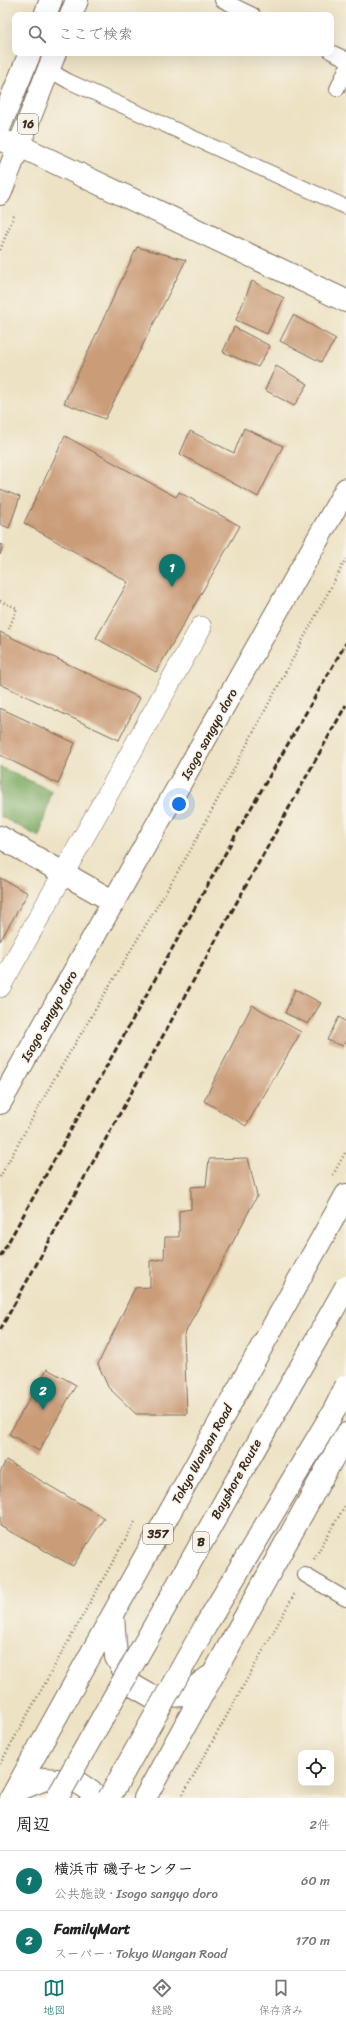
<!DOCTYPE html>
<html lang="ja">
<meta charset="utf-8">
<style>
:root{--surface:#fff;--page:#f2f2f2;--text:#222;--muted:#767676;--line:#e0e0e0;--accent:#0f766e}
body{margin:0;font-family:Sriracha,"Klee One",sans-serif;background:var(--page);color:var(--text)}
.controls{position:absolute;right:12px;bottom:12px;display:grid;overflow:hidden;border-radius:8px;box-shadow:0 4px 16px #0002}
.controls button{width:36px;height:36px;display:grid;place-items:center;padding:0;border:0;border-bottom:1px solid var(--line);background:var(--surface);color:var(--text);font:20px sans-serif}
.you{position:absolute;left:179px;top:804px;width:14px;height:14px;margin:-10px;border:3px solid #fff;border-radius:50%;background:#1a73e8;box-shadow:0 0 0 6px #1a73e833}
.badge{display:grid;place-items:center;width:26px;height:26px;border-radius:50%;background:var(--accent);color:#fff;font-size:13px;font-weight:700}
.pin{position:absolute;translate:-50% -33px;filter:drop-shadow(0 1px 2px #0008)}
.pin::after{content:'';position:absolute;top:21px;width:14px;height:12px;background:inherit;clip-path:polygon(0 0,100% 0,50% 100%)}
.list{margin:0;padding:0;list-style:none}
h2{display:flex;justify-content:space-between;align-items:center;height:52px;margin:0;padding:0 16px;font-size:17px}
h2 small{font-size:13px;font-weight:400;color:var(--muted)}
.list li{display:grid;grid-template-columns:26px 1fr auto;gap:12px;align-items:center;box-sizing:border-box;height:60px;padding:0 16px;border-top:1px solid var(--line)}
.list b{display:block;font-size:15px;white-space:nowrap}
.list p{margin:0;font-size:13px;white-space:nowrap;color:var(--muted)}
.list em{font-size:13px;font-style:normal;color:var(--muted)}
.icon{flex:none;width:22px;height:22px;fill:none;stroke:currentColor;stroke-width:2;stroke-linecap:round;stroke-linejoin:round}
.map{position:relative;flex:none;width:346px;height:1798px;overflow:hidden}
.search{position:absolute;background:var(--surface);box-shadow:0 4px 16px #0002;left:12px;right:12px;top:12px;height:44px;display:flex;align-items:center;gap:10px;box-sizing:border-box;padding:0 14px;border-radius:8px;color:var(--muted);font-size:15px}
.sheet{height:172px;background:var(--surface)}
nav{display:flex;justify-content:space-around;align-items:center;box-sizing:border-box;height:56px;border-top:1px solid var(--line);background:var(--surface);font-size:11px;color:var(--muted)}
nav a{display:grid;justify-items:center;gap:2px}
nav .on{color:var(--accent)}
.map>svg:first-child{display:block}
.forest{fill:#7aa962;stroke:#5a6a40}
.building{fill:#cb9c78}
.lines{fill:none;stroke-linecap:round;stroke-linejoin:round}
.service-casing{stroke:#796a58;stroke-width:16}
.pedestrian-casing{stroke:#796a58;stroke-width:22}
.minor-casing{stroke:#796a58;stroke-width:24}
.tertiary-casing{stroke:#796a58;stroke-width:24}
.trunk-casing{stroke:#796a58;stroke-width:24}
.path{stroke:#796a58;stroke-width:2.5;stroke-dasharray:1 3;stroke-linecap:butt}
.service{stroke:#fff;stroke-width:14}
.pedestrian{stroke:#fff;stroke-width:21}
.minor{stroke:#fff;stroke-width:22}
.tertiary{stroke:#fff;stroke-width:22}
.trunk{stroke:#fff;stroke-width:22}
.rail{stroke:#3b2a1e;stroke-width:3;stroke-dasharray:6 3;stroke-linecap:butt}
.motorway-bridge-casing{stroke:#796a58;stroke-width:24;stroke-linecap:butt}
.motorway-bridge{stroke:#fff;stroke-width:22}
.labels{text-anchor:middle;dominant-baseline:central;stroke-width:3;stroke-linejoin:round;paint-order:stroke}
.shield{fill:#f7f3e8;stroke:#73665b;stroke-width:1}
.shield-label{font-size:12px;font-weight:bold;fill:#3b2a1e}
.street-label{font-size:13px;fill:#3b2a1e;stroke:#f7f3e8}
</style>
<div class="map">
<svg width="346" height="1798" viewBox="0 0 346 1798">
<rect width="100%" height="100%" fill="#f7f3e8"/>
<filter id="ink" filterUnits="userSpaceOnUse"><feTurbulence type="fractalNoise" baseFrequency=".025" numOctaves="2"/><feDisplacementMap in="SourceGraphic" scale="8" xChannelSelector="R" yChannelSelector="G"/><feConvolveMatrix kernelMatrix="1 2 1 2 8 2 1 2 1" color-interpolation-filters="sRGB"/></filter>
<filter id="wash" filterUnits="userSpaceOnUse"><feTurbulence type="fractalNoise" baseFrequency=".012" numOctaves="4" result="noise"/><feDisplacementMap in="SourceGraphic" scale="16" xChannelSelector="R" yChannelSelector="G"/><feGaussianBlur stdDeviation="0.9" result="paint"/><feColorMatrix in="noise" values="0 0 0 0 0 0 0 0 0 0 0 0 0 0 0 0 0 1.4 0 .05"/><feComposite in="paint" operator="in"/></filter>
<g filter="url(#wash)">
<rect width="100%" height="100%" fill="#ede2c4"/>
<!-- forest -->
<path class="forest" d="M0 767 52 791 39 837 0 816Z"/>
<g id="blocks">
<!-- building -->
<path class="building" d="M137 247 186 260 105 419 64 403Z
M252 281 284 298 267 334 236 320Z
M293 315 336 339 321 362 280 341Z
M234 327 270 346 258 367 223 352Z
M276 366 308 384 294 406 265 390Z
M244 428 283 446 258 497 180 454 190 431 234 453Z
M65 436 176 497 179 492 240 526 156 672 96 638 128 582 24 523Z
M0 489 20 497 9 528 0 524Z
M0 544 3 545 0 555Z
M0 632 140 698 119 740 0 684Z
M0 708 75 743 58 784 0 755Z
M0 878 28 893 0 941Z
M295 989 321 1003 308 1024 285 1013Z
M252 1005 301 1032 246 1126 204 1101Z
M339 1017 346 1022V1043L343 1046 327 1040Z
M248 1158 257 1196 184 1335 187 1414H136L108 1387 98 1364 135 1288 150 1287V1261L164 1259 165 1237H179V1211L191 1209V1187L206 1186 209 1159Z
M47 1369 76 1385 39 1451 9 1434Z
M6 1460 104 1518 73 1566 0 1526V1473Z"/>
</g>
</g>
<g filter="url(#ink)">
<use href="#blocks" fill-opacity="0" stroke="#796a58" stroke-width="1"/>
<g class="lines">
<!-- service casing -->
<g class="service-casing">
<path id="service" d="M222 0 253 15
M331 52 346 59
M49 70 68 81 346 207
M337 89 346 69
M305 1575 346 1599"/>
</g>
<!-- pedestrian casing -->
<g class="pedestrian-casing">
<path id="pedestrian" d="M0 987 201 627"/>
</g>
<!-- minor casing -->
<g class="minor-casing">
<path id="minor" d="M0 140 20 146 346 301
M0 837 114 902"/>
</g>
<!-- tertiary casing -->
<g class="tertiary-casing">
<path id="tertiary" d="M0 1103 346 489"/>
</g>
<!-- trunk casing -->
<g class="trunk-casing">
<path id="trunk" d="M45 15 51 0
M71 15 77 0
M0 126 30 53
M0 194 55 53
M113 1616 116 1657 132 1685 153 1697 184 1695 209 1677
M15 1791 45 1779 77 1782 100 1798
M11 1798 346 1195
M145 1798 346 1434"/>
</g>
<!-- path -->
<path class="path" d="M0 250 15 213
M0 601 17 608 9 629
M333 1175 346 1151
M0 1177 57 1074 190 851 346 559
M314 1559 346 1504
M0 1764 136 1520
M181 1798 295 1593"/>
<!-- service -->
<use href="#service" class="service"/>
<!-- pedestrian -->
<use href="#pedestrian" class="pedestrian"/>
<!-- minor -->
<use href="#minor" class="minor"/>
<!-- tertiary -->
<use href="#tertiary" class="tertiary"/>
<!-- trunk -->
<use href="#trunk" class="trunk"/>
<!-- rail -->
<path class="rail" d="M0 1257 235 836 346 643
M0 1330 346 705"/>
<!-- motorway-bridge casing -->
<g class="motorway-bridge-casing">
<path id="motorway-bridge" d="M57 1798 346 1287
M109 1798 206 1625 335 1409 346 1386"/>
</g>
<!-- motorway-bridge -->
<use href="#motorway-bridge" class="motorway-bridge"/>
</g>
</g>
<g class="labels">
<!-- shield labels -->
<g class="shield">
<rect x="18" y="114" width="20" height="20" rx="3"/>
<rect x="143" y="1524" width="30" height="20" rx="3"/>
<rect x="193" y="1532" width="16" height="20" rx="3"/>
</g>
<g class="shield-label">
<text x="28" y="124">16</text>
<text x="158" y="1534">357</text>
<text x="201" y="1542">B</text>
</g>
<!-- street labels -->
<g class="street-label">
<text transform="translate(209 734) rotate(-61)">Isogo sangyo doro</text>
<text transform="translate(49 1016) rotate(-61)">Isogo sangyo doro</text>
<text transform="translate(202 1454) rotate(-61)">Tokyo Wangan Road</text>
<text transform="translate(236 1479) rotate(-61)">Bayshore Route</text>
</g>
</g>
</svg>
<div class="controls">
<button><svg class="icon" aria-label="locate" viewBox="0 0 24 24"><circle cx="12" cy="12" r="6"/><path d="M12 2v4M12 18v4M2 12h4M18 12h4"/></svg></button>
</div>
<div class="you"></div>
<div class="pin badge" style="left:172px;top:587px">1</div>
<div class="pin badge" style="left:43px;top:1410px">2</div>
<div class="search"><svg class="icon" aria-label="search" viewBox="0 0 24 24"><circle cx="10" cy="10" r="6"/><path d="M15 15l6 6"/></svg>ここで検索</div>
</div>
<section class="sheet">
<h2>周辺<small>2件</small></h2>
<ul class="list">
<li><span class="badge">1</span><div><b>横浜市 磯子センター</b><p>公共施設 · Isogo sangyo doro</p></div><em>60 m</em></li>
<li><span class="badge">2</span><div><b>FamilyMart</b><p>スーパー · Tokyo Wangan Road</p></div><em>170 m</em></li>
</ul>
</section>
<nav>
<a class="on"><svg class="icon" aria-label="map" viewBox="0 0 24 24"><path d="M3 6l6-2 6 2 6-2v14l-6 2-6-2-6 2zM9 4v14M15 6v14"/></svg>地図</a>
<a><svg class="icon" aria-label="directions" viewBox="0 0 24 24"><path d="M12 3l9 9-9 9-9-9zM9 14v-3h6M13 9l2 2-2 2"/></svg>経路</a>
<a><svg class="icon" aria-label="saved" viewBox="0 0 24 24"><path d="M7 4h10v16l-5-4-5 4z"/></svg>保存済み</a>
</nav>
